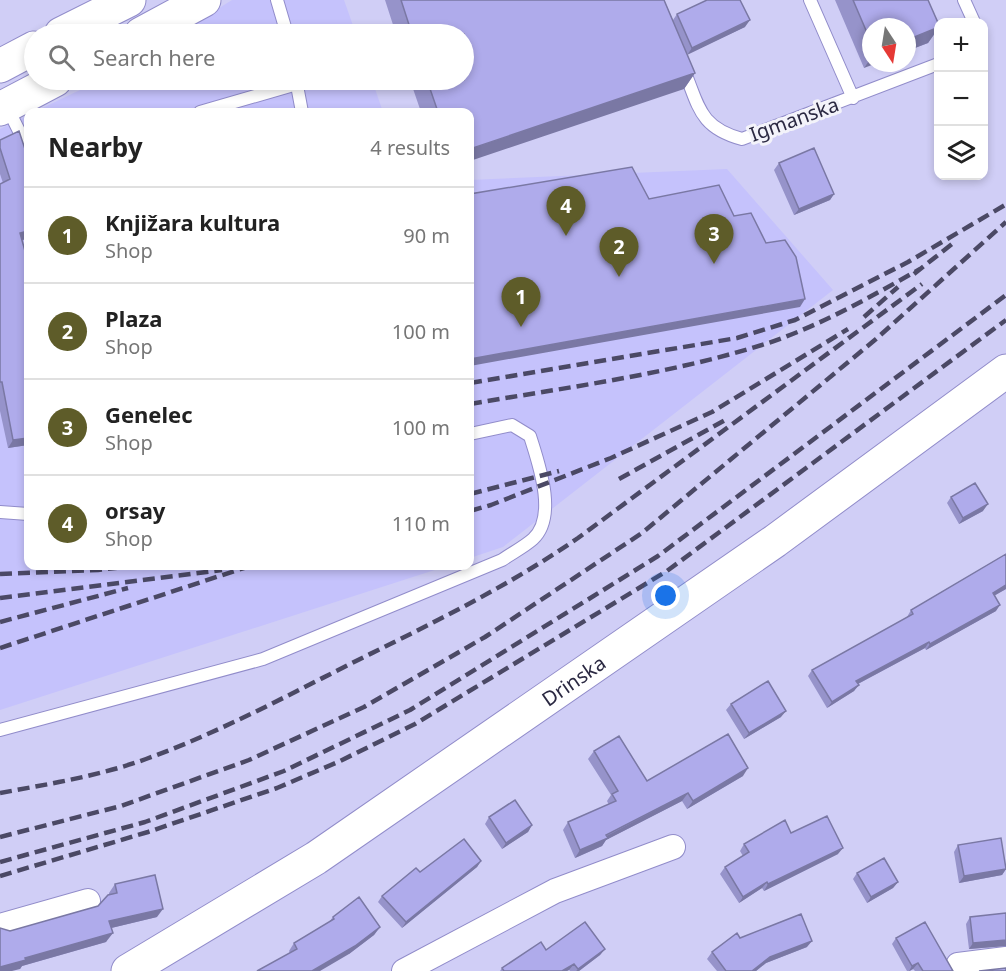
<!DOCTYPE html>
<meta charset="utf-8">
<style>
:root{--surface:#fff;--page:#f6f6f6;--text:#222;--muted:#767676;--line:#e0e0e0;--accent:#5e5c29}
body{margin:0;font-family:"Noto Sans",sans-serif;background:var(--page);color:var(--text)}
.controls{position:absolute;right:18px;top:18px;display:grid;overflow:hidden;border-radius:12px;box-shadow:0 3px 9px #0003}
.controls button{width:54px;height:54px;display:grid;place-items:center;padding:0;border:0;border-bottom:2px solid var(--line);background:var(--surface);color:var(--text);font:30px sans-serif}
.compass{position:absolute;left:862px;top:18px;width:54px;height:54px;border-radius:50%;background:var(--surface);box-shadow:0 3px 9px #0003;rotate:168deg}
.you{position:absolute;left:666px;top:596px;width:21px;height:21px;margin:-15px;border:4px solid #fff;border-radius:50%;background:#1a73e8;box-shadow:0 0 0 9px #1a73e833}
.badge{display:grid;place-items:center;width:39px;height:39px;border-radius:50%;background:var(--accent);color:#fff;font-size:20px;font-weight:700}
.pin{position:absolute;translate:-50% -50px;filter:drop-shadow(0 2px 3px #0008)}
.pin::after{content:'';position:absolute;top:32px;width:21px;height:18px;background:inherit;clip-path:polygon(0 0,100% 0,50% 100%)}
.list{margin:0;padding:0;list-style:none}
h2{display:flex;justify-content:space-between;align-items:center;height:78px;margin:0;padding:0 24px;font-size:26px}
h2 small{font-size:20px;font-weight:400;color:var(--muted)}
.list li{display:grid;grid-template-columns:39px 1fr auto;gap:18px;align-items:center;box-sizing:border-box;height:96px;padding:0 24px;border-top:2px solid var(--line)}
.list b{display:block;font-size:22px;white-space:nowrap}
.list p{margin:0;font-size:20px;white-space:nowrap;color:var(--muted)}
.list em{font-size:20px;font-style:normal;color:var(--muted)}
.icon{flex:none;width:33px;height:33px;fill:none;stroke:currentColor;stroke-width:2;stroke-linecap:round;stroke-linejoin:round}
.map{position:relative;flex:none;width:1006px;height:971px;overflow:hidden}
.search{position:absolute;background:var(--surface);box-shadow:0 3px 9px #0003;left:24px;top:24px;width:450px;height:66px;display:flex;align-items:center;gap:15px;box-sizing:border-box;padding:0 21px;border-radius:33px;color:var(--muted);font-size:22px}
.panel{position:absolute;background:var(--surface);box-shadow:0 3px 9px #0003;left:24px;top:108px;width:450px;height:462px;border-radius:12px}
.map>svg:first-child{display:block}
.built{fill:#c5c2fc}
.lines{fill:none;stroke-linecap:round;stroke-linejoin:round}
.lane-casing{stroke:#918cca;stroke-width:14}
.street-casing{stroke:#918cca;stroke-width:26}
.secondary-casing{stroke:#918cca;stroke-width:35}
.lane{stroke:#fff;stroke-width:12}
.street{stroke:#fff;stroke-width:24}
.secondary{stroke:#fff;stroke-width:33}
.rail{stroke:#4b4965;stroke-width:4.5;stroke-dasharray:12 6;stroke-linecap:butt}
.wall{fill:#9693ca}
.shaded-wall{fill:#7a78a4}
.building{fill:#afabeb;stroke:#7a78a4;stroke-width:1.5}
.labels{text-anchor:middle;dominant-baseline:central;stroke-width:6;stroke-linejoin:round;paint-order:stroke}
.street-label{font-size:20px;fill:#2b2942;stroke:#f3f3fa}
</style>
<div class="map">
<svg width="1006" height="971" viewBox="0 0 1006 971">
<rect width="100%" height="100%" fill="#d0cef6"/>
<!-- built -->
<path class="built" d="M232 0H344L356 34H178Z
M101 80H372L383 112H34Z
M28 115V566H447L0 710V129Z
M727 169 833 290 503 547 470 558V180Z"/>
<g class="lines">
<!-- lane casing -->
<g class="lane-casing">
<path id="lane" d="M277 0 287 34
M810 0 853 98
M964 0 974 22
M683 68C699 105 698 127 742 139L938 64
M296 80 302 112
M7 107 28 149
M200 112 297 84
M0 512 28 514
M0 730 263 659 502 560C512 553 524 547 533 539 558 516 538 462 530 436L512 425 470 434"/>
</g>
<!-- street casing -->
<g class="street-casing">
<path id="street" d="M0 926 88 901
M958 965 1006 959
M404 971 555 891 673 847"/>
</g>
<!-- secondary casing -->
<g class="secondary-casing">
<g id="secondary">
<path d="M61 34 129 0"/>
<path d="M141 34 204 0"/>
<path d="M0 66 34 48"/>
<path d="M0 109 55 80"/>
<path id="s1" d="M128 971 316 858 775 541 1006 371"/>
</g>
</g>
<!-- lane -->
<use href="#lane" class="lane"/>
<!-- street -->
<use href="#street" class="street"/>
<!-- secondary -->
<use href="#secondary" class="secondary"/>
<!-- rail -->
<path class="rail" d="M914 274 952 244
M864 317 898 287
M470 383 737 338 795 320 908 262 1005 205
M470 404C569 387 672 374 768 343 822 325 870 297 920 269
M619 479 727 419
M470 494 559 471
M470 511 491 505 611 458 712 412 848 329
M0 574 98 570 133 566
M0 598 222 570
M0 622 128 588
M0 648 247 567
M0 793C49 784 99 776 146 759 221 732 292 693 364 657 437 621 510 585 578 538L922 284
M0 837 121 806 249 760 364 707 485 637 642 533 876 339 1006 222
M0 862 145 822 284 771 410 710 658 556 1006 295
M0 876 148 832 277 788 338 762 415 724 667 571 1006 320"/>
</g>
<!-- wall -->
<path class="wall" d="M385 0H664L673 20 677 14 745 27 687 54 695 73 684 89 470 112H421L410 80H464V34H396Z
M835 0H928L939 25V28L928 43 907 51V27H871V63L864 68Z
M0 140 28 239 22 240 28 262V445L8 448 0 411V184L3 183 0 174Z
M779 163 834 194 830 200 794 215 774 170Z
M951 497 983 511 959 524 947 503Z
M1006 554V589L994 596 996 611 926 650 925 648 858 684 854 691 827 708 808 676 812 670 907 618V617L911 610Z
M731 704 781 717 744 739 726 710Z
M594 751 647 781 743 776 687 809 682 801 606 840 602 846 575 858 563 830 568 822 609 805 607 801 611 795 588 759Z
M489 817 532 825 528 832 502 849 485 824Z
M791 833 838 854 764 891 762 888 739 903 720 874 725 867 743 856 740 851 744 844Z
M958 845 1006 869 1002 875 959 883 954 852Z
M481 861 477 867 402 928 378 902 382 896 420 872Z
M857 873 898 882 893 888 867 903 853 879Z
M115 884 157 917 111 928 106 942 22 966 20 969 10 931 98 906 109 895V893Z
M1006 913V946L969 949 966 924 970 917Z
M333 917 380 927 374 935 349 954 290 953 289 951 294 943 329 922Z
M740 938 807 947 766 963 756 971H717L707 959 712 952Z
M896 938 953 971H915L913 969 910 971H907L892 944Z
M605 949 600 955 579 971H570L569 970 567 971H500L502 968 546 950Z"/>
<!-- shaded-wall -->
<path class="shaded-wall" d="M750 20 745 27 687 55 692 48Z
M939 27 928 43 907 51V40Z
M871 58V63H877L864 68Z
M695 73 684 89 470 161V149Z
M834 194 830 200 794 215 799 209Z
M28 231V239L14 241 20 233Z
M805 299 800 307 470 366V359Z
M28 438V445L8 448 13 440Z
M988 504 983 511 959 524 963 518Z
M1006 585V589L988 599 993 593Z
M1000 605 996 611 926 650 930 644Z
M929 642 925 648 852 687 856 681Z
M859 685 854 691 827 708 832 702Z
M786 711 781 717 744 739 749 733Z
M748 768 743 776 687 809 693 801Z
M688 793 682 801 606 840 602 846 575 858 580 850Z
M532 825 528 832 502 849 506 843Z
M843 848 838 854 764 891 768 884Z
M481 861 477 867 402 928 406 922Z
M1006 869 1002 875 959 883 964 876Z
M767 882 762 888 739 903 743 897Z
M898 882 893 888 867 903 871 897Z
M163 909 157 917 103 930 109 921Z
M380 927 374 935 349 954 320 971H312Z
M113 933 106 942 22 966 20 969 12 971H0V967L25 958Z
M1006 940V946L969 949 973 943Z
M812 941 807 947 766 963 756 971H752L770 957Z
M605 949 600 955 579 971H576Z
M918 963 913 969 909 971 912 966Z
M574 964 569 970 567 971H562Z"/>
<!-- building -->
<path class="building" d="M401 0H664L695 73 470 149V112H438L427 80H464V34H412Z
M707 0H740L750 20 692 48 677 14Z
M853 0H928L939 25V27L907 40V27H871V42Z
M19 131 28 158V231L20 233 28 262V438L13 440 2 382H0V184L10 179 0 148V140Z
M814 148 834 194 799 209 779 163Z
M632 167 649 199 719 185 734 216 751 213 766 243 785 240 796 257 805 299 470 359V194Z
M975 483 988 504 963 518 951 497Z
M1006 554V585L993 593 1000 605 930 644 929 642 856 681 859 685 832 702 812 670 913 614 911 610Z
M768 681 786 711 749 733 731 704Z
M728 734 748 768 693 801 688 793 606 835 608 838 580 850 568 822 616 801 612 794 618 791 594 751 619 736 647 781Z
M515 800 532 825 506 843 489 817Z
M827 816 843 848 768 884 767 882 743 897 725 867 749 852 744 844 785 820 791 833Z
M1001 838 1006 869 964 876 958 845Z
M464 839 481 861 406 922 382 896 416 868 420 872Z
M884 858 898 882 871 897 857 873Z
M155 875 163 909 109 921 113 933 25 958 26 960 0 967V928L10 931 98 906 108 895 117 893 115 884Z
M359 897 380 927 355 946 312 971H257L297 949 294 943 334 919 333 917Z
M1006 913V940L973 943 970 917Z
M801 914 812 941 770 957 752 971H726L712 952 737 933 740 938Z
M585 922 605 949 578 969 574 964 562 971H504L502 968 541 942 546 950Z
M925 922 953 971H923L918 963 912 966 896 938Z
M1006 968V971H979Z"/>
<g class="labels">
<!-- street labels -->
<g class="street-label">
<text transform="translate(794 119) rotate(-20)">Igmanska</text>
<text stroke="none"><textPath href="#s1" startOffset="532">Drinska</textPath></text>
</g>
</g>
</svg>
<div class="controls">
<button>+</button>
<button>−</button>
<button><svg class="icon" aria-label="layers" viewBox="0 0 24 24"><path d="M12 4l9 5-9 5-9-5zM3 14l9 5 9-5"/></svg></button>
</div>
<svg class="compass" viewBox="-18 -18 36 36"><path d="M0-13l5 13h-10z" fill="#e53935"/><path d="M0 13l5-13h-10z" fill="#767676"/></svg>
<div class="you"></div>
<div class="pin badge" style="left:521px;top:327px">1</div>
<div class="pin badge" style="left:619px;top:277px">2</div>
<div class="pin badge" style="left:714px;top:264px">3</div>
<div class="pin badge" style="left:566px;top:236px">4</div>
<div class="search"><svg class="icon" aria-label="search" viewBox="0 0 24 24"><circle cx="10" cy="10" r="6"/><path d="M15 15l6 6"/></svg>Search here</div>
<section class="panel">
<h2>Nearby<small>4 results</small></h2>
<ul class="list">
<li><span class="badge">1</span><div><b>Knjižara kultura</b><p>Shop</p></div><em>90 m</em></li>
<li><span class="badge">2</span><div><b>Plaza</b><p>Shop</p></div><em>100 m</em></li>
<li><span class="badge">3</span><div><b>Genelec</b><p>Shop</p></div><em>100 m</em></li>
<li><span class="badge">4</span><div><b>orsay</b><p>Shop</p></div><em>110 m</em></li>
</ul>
</section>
</div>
